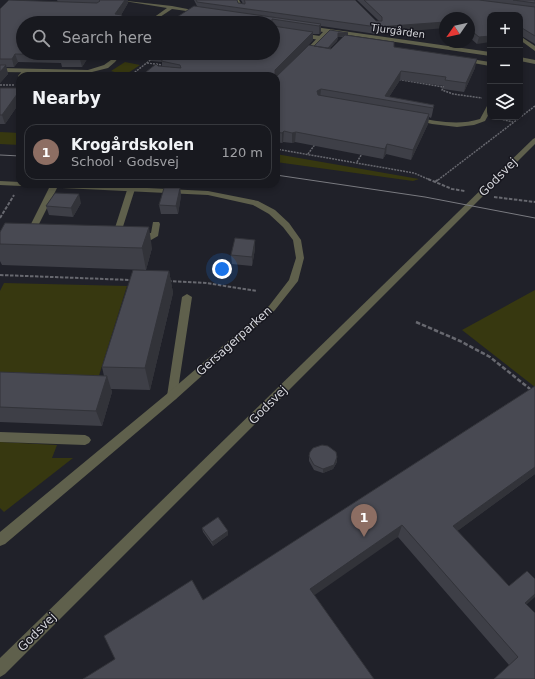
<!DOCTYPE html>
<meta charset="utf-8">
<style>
:root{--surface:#18191f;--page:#25262c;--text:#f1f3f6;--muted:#9fa0a4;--line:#36383d;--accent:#8c9099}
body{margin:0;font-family:"DejaVu Sans",sans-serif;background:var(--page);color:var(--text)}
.controls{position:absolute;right:12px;top:12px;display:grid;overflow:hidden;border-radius:8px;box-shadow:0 2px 6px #0003}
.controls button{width:36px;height:36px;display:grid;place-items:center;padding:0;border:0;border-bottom:1px solid var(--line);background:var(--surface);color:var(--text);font:20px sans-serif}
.compass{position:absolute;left:439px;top:12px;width:36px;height:36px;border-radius:50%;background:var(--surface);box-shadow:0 2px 6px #0003;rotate:236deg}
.you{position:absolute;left:222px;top:269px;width:14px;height:14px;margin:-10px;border:3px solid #fff;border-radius:50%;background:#1a73e8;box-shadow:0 0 0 6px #1a73e833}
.badge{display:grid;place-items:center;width:26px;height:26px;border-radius:50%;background:var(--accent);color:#fff;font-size:13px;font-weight:700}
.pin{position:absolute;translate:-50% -33px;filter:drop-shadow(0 1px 2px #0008)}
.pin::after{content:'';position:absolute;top:21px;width:14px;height:12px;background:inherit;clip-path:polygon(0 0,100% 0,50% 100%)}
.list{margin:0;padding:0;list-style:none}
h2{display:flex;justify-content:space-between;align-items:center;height:52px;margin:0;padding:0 16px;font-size:17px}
h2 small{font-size:13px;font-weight:400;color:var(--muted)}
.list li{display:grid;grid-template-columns:26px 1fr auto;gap:12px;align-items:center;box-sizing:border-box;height:56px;margin:0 8px 8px;padding:0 8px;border:1px solid var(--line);border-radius:12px}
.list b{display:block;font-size:15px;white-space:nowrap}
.list p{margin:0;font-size:13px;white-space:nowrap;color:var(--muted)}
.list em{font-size:13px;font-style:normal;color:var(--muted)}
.icon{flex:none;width:22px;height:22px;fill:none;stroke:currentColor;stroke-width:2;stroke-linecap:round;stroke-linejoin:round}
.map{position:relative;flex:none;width:535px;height:679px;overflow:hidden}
.search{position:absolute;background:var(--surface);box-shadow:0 2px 6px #0003;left:16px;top:16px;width:264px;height:44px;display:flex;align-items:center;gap:10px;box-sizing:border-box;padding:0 14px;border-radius:22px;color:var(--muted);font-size:15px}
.panel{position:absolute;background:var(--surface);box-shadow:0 2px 6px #0003;left:16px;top:72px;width:264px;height:116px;border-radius:12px}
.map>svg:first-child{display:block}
.green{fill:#373810}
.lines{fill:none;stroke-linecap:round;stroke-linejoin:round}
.path-far2{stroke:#67686f;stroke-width:1.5;stroke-dasharray:2 1;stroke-linecap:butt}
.path-far1{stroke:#67686f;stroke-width:2;stroke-dasharray:3.5 1.5;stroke-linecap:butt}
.path{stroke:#67686f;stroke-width:2.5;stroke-dasharray:4.5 2;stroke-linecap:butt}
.service{fill:#5f604c;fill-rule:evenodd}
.minor{fill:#5f604c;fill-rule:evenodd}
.tertiary{fill:#5f604c;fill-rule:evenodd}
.tram{stroke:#797a80;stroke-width:1}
.wall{fill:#3e3f47;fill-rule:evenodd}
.shaded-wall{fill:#323339}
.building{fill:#484952;stroke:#323339}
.labels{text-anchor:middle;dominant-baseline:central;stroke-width:3;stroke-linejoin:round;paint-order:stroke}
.far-street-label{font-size:10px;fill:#d5d6db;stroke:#17171f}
.street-label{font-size:12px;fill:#d5d6db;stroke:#17171f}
</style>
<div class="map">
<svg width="535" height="679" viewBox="0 0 535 679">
<rect width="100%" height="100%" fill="#202129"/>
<!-- green -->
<path class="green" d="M125 62 140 65 125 75 111 71Z
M0 132 20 133V145L0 144Z
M276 154 419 179 413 181 276 162Z
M4 283 127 286 97 382 0 379V291Z
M535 290V387L462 330Z
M0 442 57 445 52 458H73L4 512 0 508Z"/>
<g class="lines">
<!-- path-far2 -->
<path class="path-far2" d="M147 63 163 65
M130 76 153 58
M396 79 443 87
M0 85H14
M444 86 442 90 453 94 482 98
M497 118 513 122
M276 149 414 173 430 180
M308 154 316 143
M357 162 363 152
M438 180 535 106"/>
<!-- path-far1 -->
<path class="path-far1" d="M428 179 452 189 465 191
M435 182 439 179
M494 197 535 202
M0 218 14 195
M0 275 131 280
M168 281 206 283 257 291"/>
<!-- path -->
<path class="path" d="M416 322 460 341 490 357 535 393"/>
<!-- service -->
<path class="service" d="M273 29 320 36 323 38 320 40 273 33Z
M464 58 490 62V66L462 61V59Z
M23 70 28 71 24 76 19 77 18 76Z
M51 184H55L58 186 38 226V230L41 235 40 237H34L30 230V226Z
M128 187H131L135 189 120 236 116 239 110 238 109 236 113 234Z
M153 222H159L160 224 158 236 151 240 135 238 134 236 135 234 151 233Z
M187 294 192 297 177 396 176 399 172 400 168 399 167 396 182 297Z
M0 432 85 435 89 437 91 440 89 443 85 445 0 442Z"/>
<!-- minor -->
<path class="minor" d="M118 0 172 6 203 12 201 13 172 9 151 23H146L167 8Z
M235 0H239L244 9H240Z
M308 26 490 52V56L328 32 304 57 302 56V54L323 32 306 29 305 28Z
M520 36 535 46V51L520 40Z
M116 53H122L115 62 108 68 88 73 0 72V68L88 70 104 65 111 60Z
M520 57 535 60V64L520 61Z
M490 104V112L485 121 474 125 457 127 432 124 411 119 414 117C436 121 458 126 480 119L487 106Z
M0 181 20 182V184H67L208 191 258 201 275 210 289 223 301 240 304 258 298 281 275 310 176 399 5 544 0 546V532L168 393 269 306 289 280 296 258 293 240 283 227 269 214 253 205 208 195 0 185Z"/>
<!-- tertiary -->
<path class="tertiary" d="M535 138V144L5 674 0 677V658L533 139Z"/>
<!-- tram -->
<path class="tram" d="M0 155 20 156
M276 175 425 197 535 218"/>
</g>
<!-- wall -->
<path class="wall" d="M57 0H128V3L121 15 123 22 23 23 91 53 82 67H62L61 63 18 62 14 67H6L8 74 0 83V9L58 2Z
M194 0H237L238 3 243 4 241 0H355L376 21H379L357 0H535V44L520 35V15L477 44 469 37V18L376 34 321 26V32L319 34H313V40L286 67 314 46 348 33V35L394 47 475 68 464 92 443 89 444 86 400 80 389 97 434 105 432 115 431 118 429 117 428 124 411 160 386 154 383 159 295 142 292 143 283 142 282 143 276 142V76L158 66 162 67V62L151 61 150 53H273V23H168L197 6ZM338 37H344L331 49 330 48 337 41Z
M0 88H20V102L5 124H0Z
M180 188 181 196 178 214H161L159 205Z
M81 203 73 217 49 215 46 206Z
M0 232 152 248 146 270 2 265 0 261Z
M255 249 252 266 232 264 231 255Z
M169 271 173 293 150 390 111 389 112 392 102 426 0 422V372L104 376 102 367Z
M535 386V474L457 531 526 604 535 679 509 665 398 537 115 659 203 600Z
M309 456 337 462 333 469 323 473 314 470 309 461Z
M202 528 228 535 213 546 203 532Z"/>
<!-- shaded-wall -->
<path class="shaded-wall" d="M125 0H128V3L117 22 115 14Z
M122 15 123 22 122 23H117Z
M445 22V28L376 34 377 27Z
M321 24V32L319 34V26Z
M313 32V40L276 78V76H275V70Z
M338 33H348V36L338 37 337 41 327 51 328 48Z
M490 36V42L477 44 479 37Z
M84 53H91L82 67 80 59Z
M15 54 18 62 14 67 12 59Z
M477 59 475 68 464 92 466 83Z
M6 65 8 74 0 83V72Z
M401 71 400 80 387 100 385 96Z
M321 89 320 99 317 91Z
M20 90V102L5 124 2 115Z
M429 114 428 124 411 160 413 150Z
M284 131 283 142 282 143V133Z
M296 132 295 142 292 143V133Z
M387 144 386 154 383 159 385 149Z
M180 188 181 196 178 214 176 206Z
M79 194 81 203 73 217 71 208Z
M149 227 152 248 146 270 142 248Z
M255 240V249L252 266V257Z
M169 271 173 293 150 390 145 368Z
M107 376 112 392 102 426 96 411Z
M337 457V462L333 469 323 473V469Z
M535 467V474L448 538 453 526Z
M402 525 398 537 309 599 310 589Z
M228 531V535L213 546 212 542Z
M535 594V597L517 613 525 603Z"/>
<!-- building -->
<path class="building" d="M9 0 97 3 100 1 99 0H125L115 14 122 15 117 23H23V53H84L80 59H60L62 55 15 54 12 59H0V9Z
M196 0H237L238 3 245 4V2L244 0H355L376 21H382V17L364 0H479L535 7V36L522 28 520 33V15H490V36L479 37 469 29V18H445V22L377 27 197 2Z
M513 0H535V3Z
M194 6 321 24 319 26 272 19V23H168Z
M273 26 313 32 275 70V76H141L156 64 158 66 181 68 180 65 161 61 169 55 158 53H273Z
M330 30 348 33H338V37L328 48 314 46Z
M345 35 394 42V47L477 59 466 83 445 80 446 77 401 71 385 96 434 105 433 108 321 89 317 91 318 95 429 114 413 150 387 144 385 149 296 132 292 133 284 131 282 133 276 132V77L309 45 331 49Z
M0 65H6L0 72Z
M0 88H20V90L2 115H0Z
M164 188H180L176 206 159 205Z
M55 193 79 194 71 208 46 206Z
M5 223 149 227 142 248 0 244V232Z
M235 238 255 240 252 257 231 255Z
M133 270 169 271 145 368 102 367Z
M0 372 107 376 96 411 0 407Z
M535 386V467L453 526 509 586 527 571 535 579V594L525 603 535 613V679H494L518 657 402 525 310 589 374 679H83L115 659 104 636 192 580 203 600Z
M322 445 328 446 336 452 337 457 334 465 323 469 314 465 309 456 310 452 313 448Z
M218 517 228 531 212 542 202 528Z"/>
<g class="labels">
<!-- far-street labels -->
<g class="far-street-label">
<text transform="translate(398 31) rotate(8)">Tjurgården</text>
</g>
<!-- street labels -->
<g class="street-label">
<text transform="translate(498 177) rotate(-45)">Godsvej</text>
<text transform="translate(234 341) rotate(-42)">Gersagerparken</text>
<text transform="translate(268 405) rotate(-45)">Godsvej</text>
<text transform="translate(37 632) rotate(-45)">Godsvej</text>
</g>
</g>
</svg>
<div class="controls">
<button>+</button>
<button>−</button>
<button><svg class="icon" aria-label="layers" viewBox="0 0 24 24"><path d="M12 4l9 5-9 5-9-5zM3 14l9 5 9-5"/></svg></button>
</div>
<svg class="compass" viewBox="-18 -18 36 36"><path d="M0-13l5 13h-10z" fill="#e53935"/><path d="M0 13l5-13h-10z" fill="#9fa0a4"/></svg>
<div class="you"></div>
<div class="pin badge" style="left:364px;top:537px;background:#8d6e63">1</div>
<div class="search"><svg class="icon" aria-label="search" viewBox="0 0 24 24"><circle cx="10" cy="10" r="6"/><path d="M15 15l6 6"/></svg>Search here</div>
<section class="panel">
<h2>Nearby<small></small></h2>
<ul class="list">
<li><span class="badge" style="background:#8d6e63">1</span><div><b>Krogårdskolen</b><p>School · Godsvej</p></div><em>120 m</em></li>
</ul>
</section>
</div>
